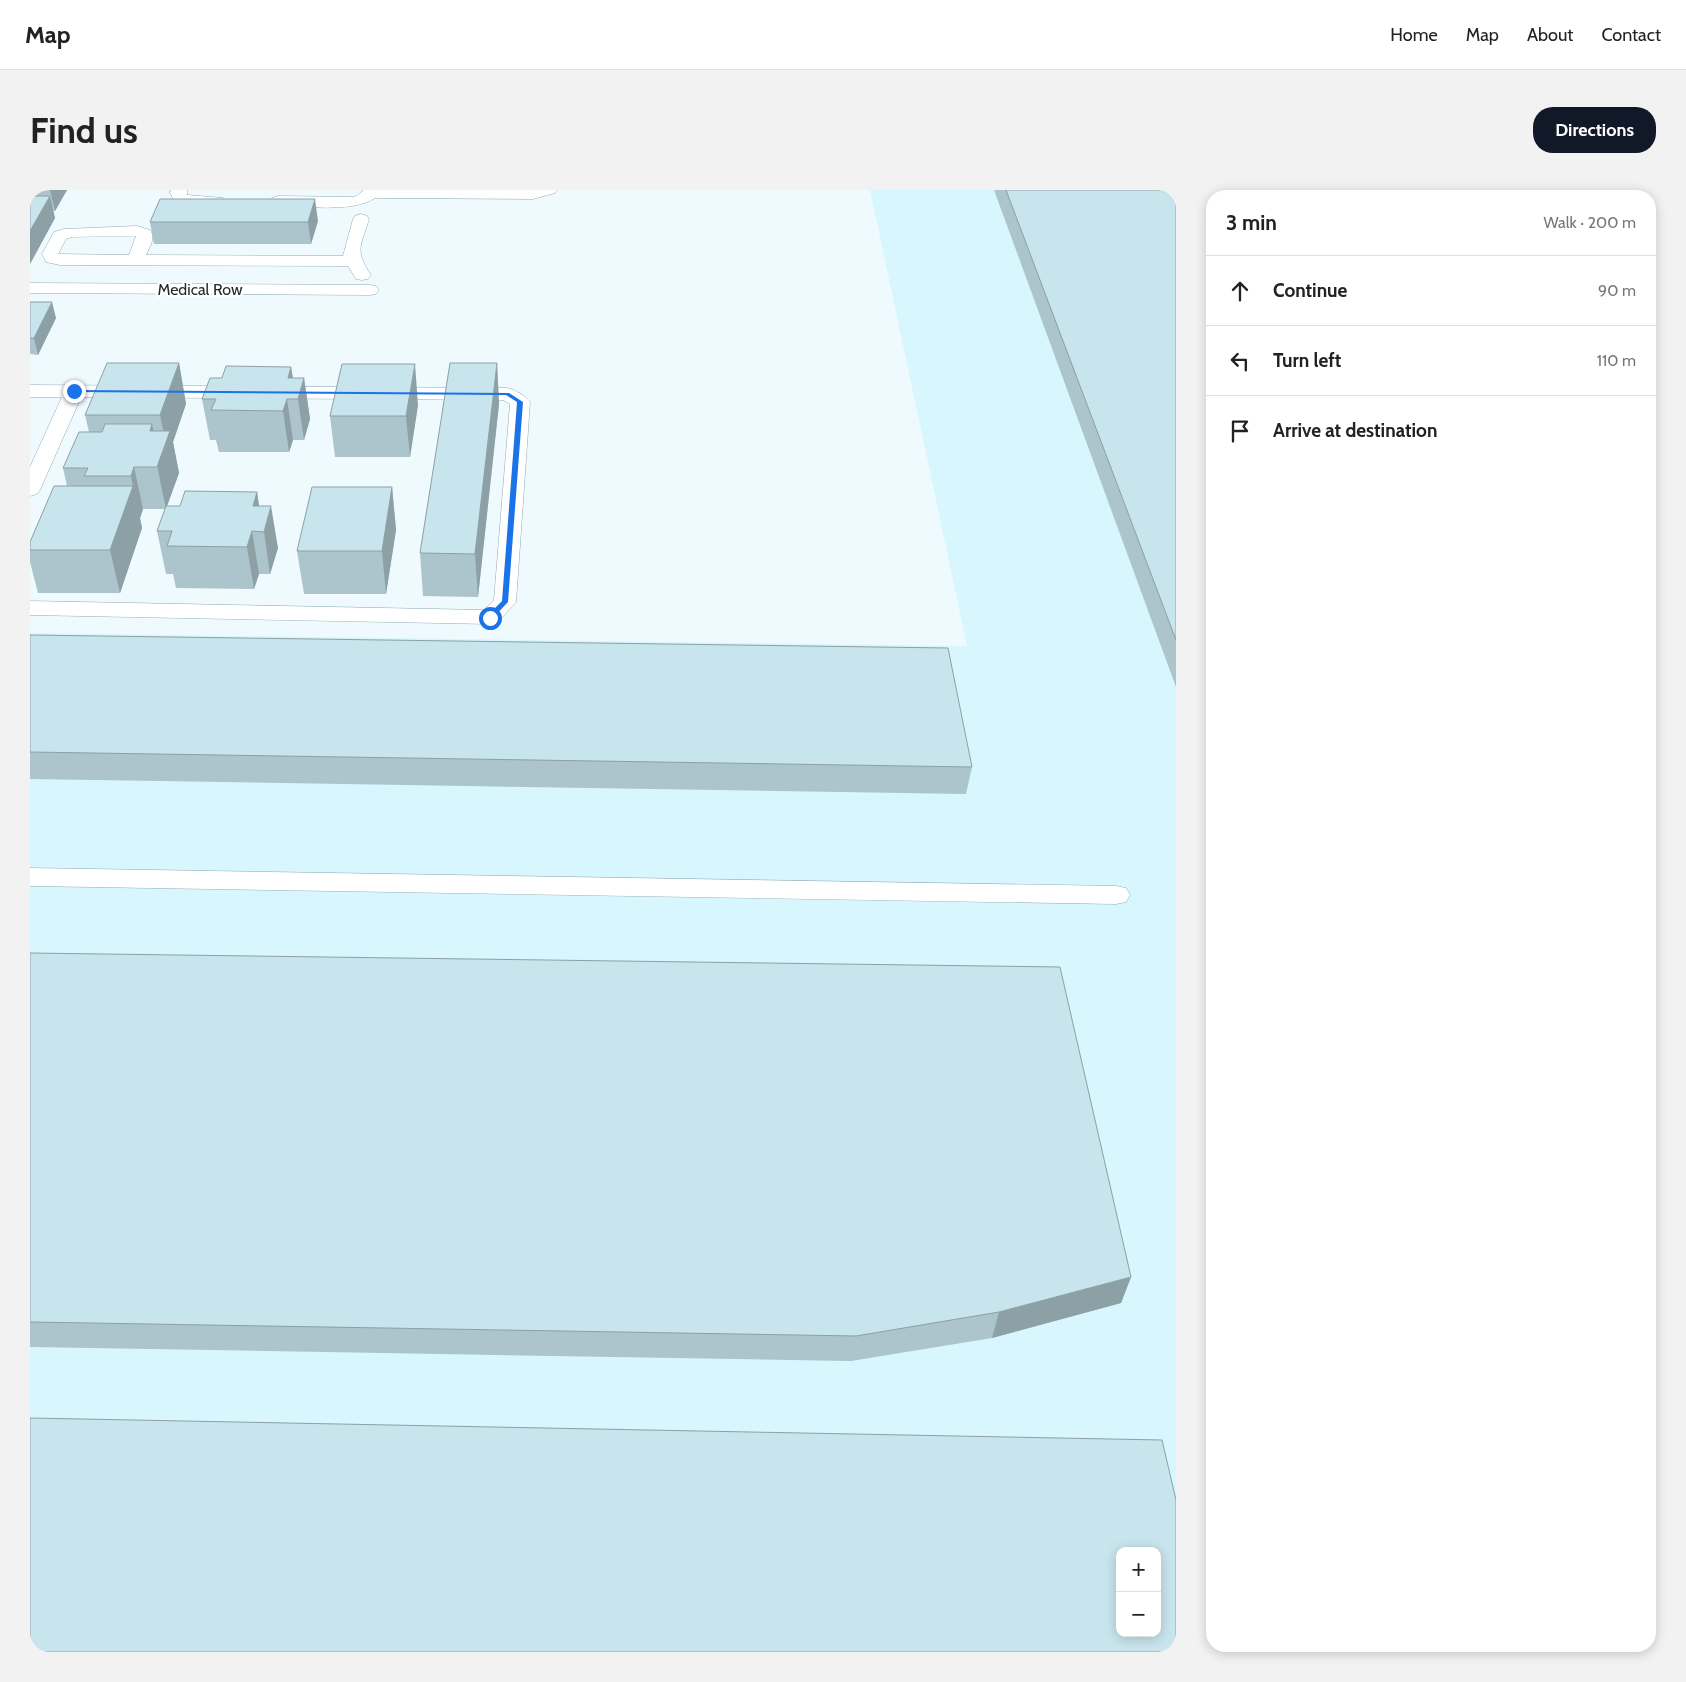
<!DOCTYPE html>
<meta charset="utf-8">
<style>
:root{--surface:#fff;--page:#f2f2f2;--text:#222;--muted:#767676;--line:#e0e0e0;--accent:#111827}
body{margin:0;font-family:Cabin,sans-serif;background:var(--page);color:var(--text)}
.controls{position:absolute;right:15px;bottom:15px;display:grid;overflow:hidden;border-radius:10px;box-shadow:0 2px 12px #0003}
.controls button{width:45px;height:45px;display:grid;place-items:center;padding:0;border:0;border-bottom:1px solid var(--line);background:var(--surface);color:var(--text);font:25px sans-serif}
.stop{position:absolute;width:15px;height:15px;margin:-11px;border:4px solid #1a73e8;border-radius:50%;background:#fff}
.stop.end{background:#1a73e8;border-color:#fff;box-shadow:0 1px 5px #0008}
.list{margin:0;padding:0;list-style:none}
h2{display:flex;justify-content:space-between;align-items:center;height:65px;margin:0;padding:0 20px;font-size:21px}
h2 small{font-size:16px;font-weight:400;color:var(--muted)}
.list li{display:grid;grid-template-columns:32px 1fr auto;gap:15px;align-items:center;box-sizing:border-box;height:70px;padding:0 20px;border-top:1px solid var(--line)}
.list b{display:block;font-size:19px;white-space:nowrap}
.list em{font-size:16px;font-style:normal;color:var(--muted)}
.icon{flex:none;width:28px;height:28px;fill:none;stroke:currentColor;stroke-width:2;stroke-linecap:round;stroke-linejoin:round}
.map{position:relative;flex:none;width:1146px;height:1462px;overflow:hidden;border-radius:20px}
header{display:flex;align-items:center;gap:30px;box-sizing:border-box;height:70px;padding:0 25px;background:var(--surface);border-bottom:1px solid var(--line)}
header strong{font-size:24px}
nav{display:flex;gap:28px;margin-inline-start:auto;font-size:18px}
.intro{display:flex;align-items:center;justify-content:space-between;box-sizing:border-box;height:120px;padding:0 30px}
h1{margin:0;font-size:35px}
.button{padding:12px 22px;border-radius:20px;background:var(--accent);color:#fff;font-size:18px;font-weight:700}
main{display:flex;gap:30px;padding:0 30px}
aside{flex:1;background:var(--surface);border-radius:20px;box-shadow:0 2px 12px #0003}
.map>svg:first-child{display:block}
.built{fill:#d8f6fe;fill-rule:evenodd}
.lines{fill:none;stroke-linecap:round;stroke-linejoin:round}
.minor-casing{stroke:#90abb2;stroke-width:1}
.minor{fill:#fff;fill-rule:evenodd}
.wall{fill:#acc4cb}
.shaded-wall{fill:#8ca0a5}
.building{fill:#c8e4ec;stroke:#8ca0a5;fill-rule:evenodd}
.route{fill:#1a73e8}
.labels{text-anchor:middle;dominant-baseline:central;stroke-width:4.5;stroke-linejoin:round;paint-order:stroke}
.far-street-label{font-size:16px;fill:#202b2e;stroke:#fff}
</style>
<header>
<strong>Map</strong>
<nav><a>Home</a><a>Map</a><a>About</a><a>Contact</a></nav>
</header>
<div class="intro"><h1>Find us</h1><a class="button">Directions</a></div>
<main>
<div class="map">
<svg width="1146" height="1462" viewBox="0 0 1146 1462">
<rect width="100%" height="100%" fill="#effafe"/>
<!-- built -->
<path class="built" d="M840 0H1146V1462H0V443L937 456ZM1090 1361H1127V1443H1090Z"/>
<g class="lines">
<!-- minor casing -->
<g class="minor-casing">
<path id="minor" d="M141 0H157V5L193 8 195 11 193 14 187 16 151 14 145 12 140 3Z
M334 0H527L525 3 503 9 345 8C322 23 276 16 248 16L242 14 240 11 242 8 248 6 322 7 327 6Z
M331 24 337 26 339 29C331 56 324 60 341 85L338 89 332 90 326 89 318 76 30 75 16 72 12 64 24 42 34 39 107 36 120 40C126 48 120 56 116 65L313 66 323 29 325 26ZM106 46 99 65 28 64 36 49 42 47Z
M0 93 340 95 346 96 349 100 346 104 340 105 0 103Z
M0 195 477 198C485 200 495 205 500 212L486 412 468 432 460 434 0 425V411L454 420 464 410 480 214 473 210 51 207 10 300 7 304 0 306V277L32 207H0Z
M0 678 1086 696 1096 698 1100 705 1096 712 1086 714 0 696Z"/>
</g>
<!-- minor -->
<use href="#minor" class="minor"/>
</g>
<!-- wall -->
<path class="wall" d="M0 0H37L25 21H23L25 28 0 74Z
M964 0H1146V497Z
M288 31 281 54H124L120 32Z
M0 112 26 128 8 165 0 164Z
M149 173 156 214 143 252 149 283 137 316H150L227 302 229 316 248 358 240 384H229L224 399 146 398 143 384H136L127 341 135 319H113L110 328 112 338 90 403H8L0 372V352L37 296 33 278 59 242 55 225Z
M467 173 469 214 448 407 393 406 390 363Z
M261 177 263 188H274L280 229 274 250H263L259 262H189L186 250H180L172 209Z
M388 215 380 267H305L300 226Z
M362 297 366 340 356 404H274L267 361Z
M0 445 942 577 936 604 0 589Z
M0 763 1101 1087 1091 1113 962 1148 821 1171 0 1157Z"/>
<!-- shaded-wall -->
<path class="shaded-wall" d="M20 0H37L25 21Z
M20 6 25 28 0 74V41Z
M285 9 288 31 281 54 278 32Z
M22 112 26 128 8 165 4 148Z
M149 173 156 214 143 252 149 283 136 319 120 241 122 234 129 270 136 254 130 225Z
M467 173 469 214 448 407 445 364Z
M385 174 388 215 380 267 376 226Z
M261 177 266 209 258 188Z
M274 188 280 229 274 250 268 209Z
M257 209 263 250 259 262 253 221Z
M104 277 113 319 110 328 112 338 90 403 80 360 103 296 101 286Z
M362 297 366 340 356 404 352 361Z
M227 302 233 342 223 316Z
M241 316 248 358 240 384 234 342Z
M222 341 229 384 224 399 217 357Z
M1101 1087 1091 1113 962 1148 969 1122Z"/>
<!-- building -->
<path class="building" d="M976 0H1146V450Z
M0 6H20L0 41Z
M130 9H285L278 32H120Z
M0 112H22L4 148H0Z
M77 173H149L130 225H55Z
M420 173H467L445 364 390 363Z
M312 174H385L376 226H300Z
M196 176 261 177 258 188H274L268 209H257L253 221 181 220 186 209H172L180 188H192Z
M75 234H122L120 241H140L127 277H104L101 286H54L58 278H33L49 242H72Z
M24 296H103L80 360H0V352Z
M282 297H362L352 361H267Z
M155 301 227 302 223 316H241L234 342 222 341 217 357 137 356 142 341H127L136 316H150Z
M0 445 918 458 942 577 0 562Z
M0 763 1030 777 1101 1087 969 1122 826 1146 0 1132Z
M0 1228 1132 1250 1146 1310V1462H0ZM1090 1361H1127V1443H1090Z"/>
<!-- route -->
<path class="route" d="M44 200 479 203 493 212 478 412 462 429H457V426L472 411 487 212 476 205 42 202Z"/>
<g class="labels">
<!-- far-street labels -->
<g class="far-street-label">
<text x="170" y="99">Medical Row</text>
</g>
</g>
</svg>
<div class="controls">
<button>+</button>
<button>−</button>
</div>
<div class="stop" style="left:460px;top:428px"></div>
<div class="stop end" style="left:44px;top:201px"></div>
</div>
<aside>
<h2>3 min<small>Walk · 200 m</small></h2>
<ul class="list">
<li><svg class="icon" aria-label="ahead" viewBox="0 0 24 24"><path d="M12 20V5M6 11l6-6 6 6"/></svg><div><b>Continue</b></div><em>90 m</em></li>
<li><svg class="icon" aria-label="left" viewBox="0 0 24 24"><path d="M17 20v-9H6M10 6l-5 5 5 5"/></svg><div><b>Turn left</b></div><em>110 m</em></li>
<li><svg class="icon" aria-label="arrive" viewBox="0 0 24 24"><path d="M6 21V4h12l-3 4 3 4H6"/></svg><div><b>Arrive at destination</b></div></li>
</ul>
</aside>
</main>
